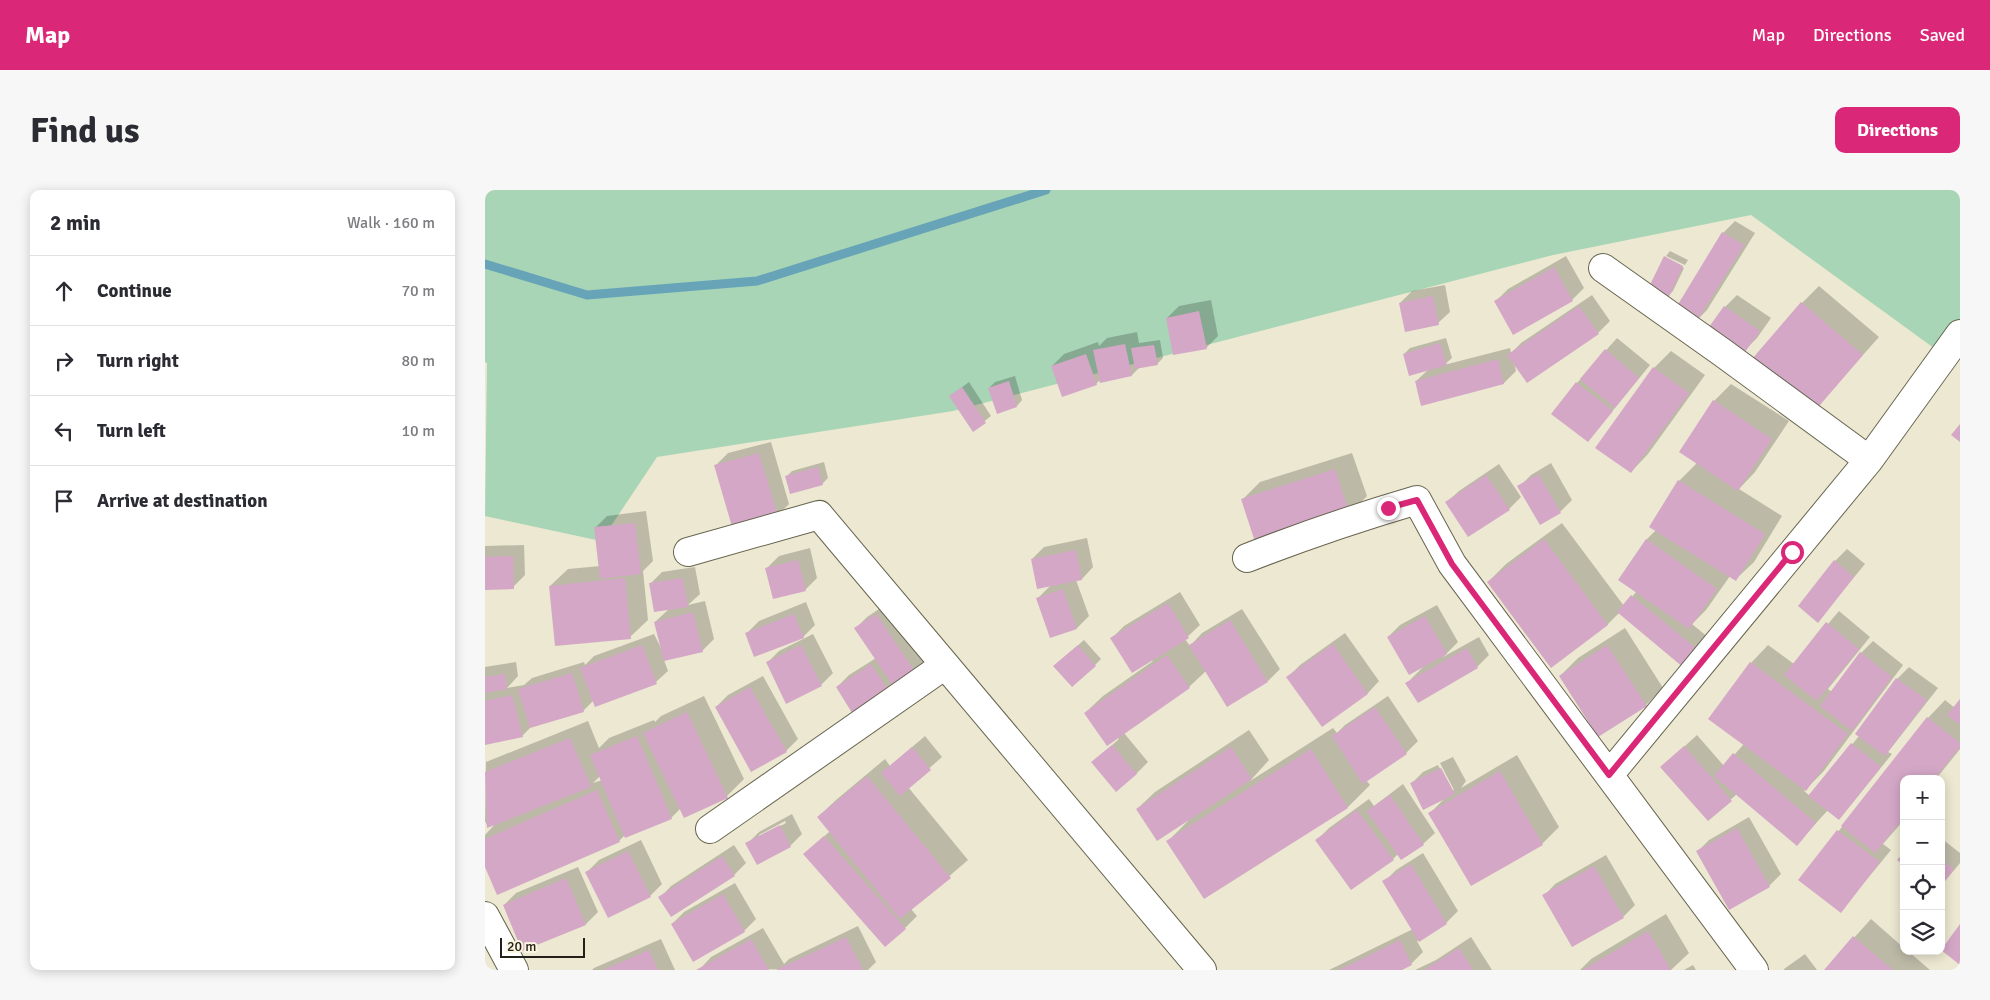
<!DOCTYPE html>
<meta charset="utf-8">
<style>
:root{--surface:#fff;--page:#f7f7f7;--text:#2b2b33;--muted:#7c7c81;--line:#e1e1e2;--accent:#db2777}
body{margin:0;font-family:Signika,sans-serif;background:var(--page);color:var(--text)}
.controls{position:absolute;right:15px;bottom:15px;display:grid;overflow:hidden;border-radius:10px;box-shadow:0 2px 12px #0003}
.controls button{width:45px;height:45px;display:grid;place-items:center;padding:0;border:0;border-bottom:1px solid var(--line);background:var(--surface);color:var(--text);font:25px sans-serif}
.scale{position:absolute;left:15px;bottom:12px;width:85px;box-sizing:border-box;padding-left:5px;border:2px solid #222018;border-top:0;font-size:14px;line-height:18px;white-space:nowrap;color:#222018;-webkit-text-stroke:4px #f9f5de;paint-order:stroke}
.stop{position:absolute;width:15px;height:15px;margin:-11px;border:4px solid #db2777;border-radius:50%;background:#fff}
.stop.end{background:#db2777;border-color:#fff;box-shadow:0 1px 5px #0008}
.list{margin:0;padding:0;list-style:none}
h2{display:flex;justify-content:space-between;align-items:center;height:65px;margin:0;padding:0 20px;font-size:21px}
h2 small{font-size:16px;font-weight:400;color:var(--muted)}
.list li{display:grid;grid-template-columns:32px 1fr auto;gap:15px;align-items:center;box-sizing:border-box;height:70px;padding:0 20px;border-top:1px solid var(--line)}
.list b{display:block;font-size:19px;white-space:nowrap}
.list em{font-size:16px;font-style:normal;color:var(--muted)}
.icon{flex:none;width:28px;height:28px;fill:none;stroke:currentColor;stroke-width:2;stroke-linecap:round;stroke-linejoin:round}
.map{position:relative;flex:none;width:1475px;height:780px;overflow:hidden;border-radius:10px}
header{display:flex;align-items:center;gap:30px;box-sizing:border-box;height:70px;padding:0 25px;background:var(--accent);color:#fff}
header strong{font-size:24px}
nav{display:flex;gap:28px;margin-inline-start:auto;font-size:18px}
.intro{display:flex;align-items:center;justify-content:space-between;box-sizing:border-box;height:120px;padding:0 30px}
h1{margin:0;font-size:35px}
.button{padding:12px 22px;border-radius:10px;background:var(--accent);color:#fff;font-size:18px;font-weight:700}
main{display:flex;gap:30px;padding:0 30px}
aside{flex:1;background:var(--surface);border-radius:10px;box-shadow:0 2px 12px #0003}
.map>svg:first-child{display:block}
.green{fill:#a7d5b6}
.shadow{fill:#0003;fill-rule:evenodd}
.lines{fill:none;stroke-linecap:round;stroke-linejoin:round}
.stream{stroke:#67a4b7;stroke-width:9}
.building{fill:#d4a7c7}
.minor-casing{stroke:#67644f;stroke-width:30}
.minor{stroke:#fff;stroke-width:28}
.route{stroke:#db2777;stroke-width:6}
</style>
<header>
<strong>Map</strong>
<nav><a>Map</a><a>Directions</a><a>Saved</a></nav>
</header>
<div class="intro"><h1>Find us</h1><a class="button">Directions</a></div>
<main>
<aside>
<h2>2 min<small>Walk · 160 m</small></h2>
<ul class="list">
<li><svg class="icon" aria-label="ahead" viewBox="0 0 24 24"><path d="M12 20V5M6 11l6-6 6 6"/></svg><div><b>Continue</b></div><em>70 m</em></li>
<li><svg class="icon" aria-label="right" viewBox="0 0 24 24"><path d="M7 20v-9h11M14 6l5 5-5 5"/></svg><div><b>Turn right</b></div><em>80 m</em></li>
<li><svg class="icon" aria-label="left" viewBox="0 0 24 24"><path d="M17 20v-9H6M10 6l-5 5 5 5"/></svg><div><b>Turn left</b></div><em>10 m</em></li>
<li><svg class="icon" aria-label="arrive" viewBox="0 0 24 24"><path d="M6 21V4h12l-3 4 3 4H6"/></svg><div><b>Arrive at destination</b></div></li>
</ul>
</aside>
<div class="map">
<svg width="1475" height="780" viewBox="0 0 1475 780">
<rect width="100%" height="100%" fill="#ece8d1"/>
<!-- green -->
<path class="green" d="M0 0H1475V137L1453 161 1266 25 1068 65 468 221 172 267 116 351 0 326 2 173 0 172Z"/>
<!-- shadow -->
<path class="shadow" d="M1250 31 1270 43 1222 120 1210 132 1238 43Z
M1185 61 1203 70 1200 75 1181 66Z
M1081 66 1099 98 1087 110 1011 111 1023 99Z
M1180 67 1199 78 1188 101 1182 107Z
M960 95 965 122 953 133 915 113 927 101Z
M1334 96 1394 147 1329 220 1317 113Z
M1107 105 1125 131 1113 143 1029 173 1031 181 1019 193 937 214 931 191 944 179 919 164 925 158 961 148 967 168 959 175 1025 158 1026 163 1036 153Z
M1252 105 1286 128 1272 148 1260 160 1240 117Z
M726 110 733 146 721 158 682 128 694 116Z
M652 142 654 153 675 150 678 168 672 174 655 177 647 185 615 190 611 194 567 176 579 164 613 152 614 156 622 148Z
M1132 148 1165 175 1103 251 1092 193Z
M1186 161 1220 185 1163 264 1146 282 1169 178Z
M530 186 537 210 532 216 504 198 510 192Z
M484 192 506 226 488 240 465 206Z
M1246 194 1304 231 1270 282 1254 299 1297 326 1269 372 1251 389 1245 386 1221 420 1207 434 1224 448 1210 465 1134 423 1122 435 1003 392 1021 374 1077 333 1139 416 1152 401 1161 350 1171 340 1166 337 1194 291 1212 273 1229 211Z
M286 252 304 314 292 326 231 275 243 263Z
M867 263 882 306 864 324 757 310 775 292Z
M339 272 343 288 337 294 301 287 307 281Z
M1066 273 1087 310 1075 322 1034 297 1046 285Z
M1014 274 1036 307 1024 319 962 312 974 301Z
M161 321 168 371 158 381 163 430 145 447 65 396 83 379 115 376 110 338 122 326Z
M602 348 608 377 597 389 591 390 604 426 592 438 566 447 552 409 566 395 547 369 559 357Z
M39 355 40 385 28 397 0 398V356Z
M325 358 332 388 320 400 282 378 294 366Z
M1362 359 1380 374 1333 431 1350 371Z
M210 377 215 404 203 415 220 411 229 449 217 461 179 470 183 481 171 492 109 510 98 521 46 537 37 546 0 554V477L31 472 33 486 22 498 39 495 47 488 99 472 100 475 109 466 169 444 178 462 170 432 184 419 165 394 177 382Z
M695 402 715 435 700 449 705 456 717 443 757 419 795 479 783 491 742 516 721 481 704 497 639 543 663 572 651 584 608 572 634 549 600 523 618 506 668 471 627 448 639 436Z
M321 412 330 435 316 449 262 443 274 431Z
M403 413 444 473 404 502 352 497 364 485 391 468 370 439 382 427Z
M952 415 973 452 958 467 994 447 1004 465 992 477 922 493 938 477 903 447 915 435Z
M1354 421 1385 447 1343 499 1347 502 1376 463 1388 451 1418 475 1338 582 1319 601 1325 606 1374 546 1372 544 1412 489 1424 477 1453 498 1403 562 1407 564 1365 616 1354 628 1343 620 1312 654 1252 604 1223 630 1177 577 1212 545 1239 576 1259 554 1266 473 1283 455 1309 474Z
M1140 438 1178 498 1161 515 1075 486 1093 468Z
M860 443 894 491 883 503 837 535 803 487 815 475Z
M328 444 348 483 336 495 282 473 294 461Z
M599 450 616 469 610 475 576 470Z
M278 486 313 549 301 561 231 517 243 505Z
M219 506 259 589 242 606 195 619 186 628 140 645 134 651 0 674V645L11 633 3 637 0 631 1 572 103 531 114 558 124 548 169 530 170 532 176 526ZM115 586 117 590 108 593Z
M903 506 933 551 921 563 881 590 885 595 863 617 719 708 683 651 703 631 652 619 670 602 764 540 784 570 765 591 848 538 852 543 860 535Z
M1460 510 1470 518 1475 511V559L1451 589H1419V630L1398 654 1406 660 1356 721 1315 690 1443 528Z
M440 546 457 567 423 597 483 670 426 719 432 726 420 738 320 664 345 641 333 627 351 610 400 569 405 576Z
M1032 565 1074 637 1057 654 945 623 959 609 926 594 938 582 953 575 966 600H969L955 573 968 567 981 591 976 598Z
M918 594 950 643 938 654 913 664 908 669 832 650 844 638 884 609 889 616Z
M307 624 317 644 305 656 272 673 262 654 274 642ZM300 631 301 633 274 647V645Z
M1264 627 1296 684 1284 696 1245 719 1212 662 1224 650Z
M1456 648 1475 663V673L1456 696Z
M156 650 177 694 165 706 102 682 114 670Z
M249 655 261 673 249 685 187 726 175 708 186 696Z
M938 663 973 721 961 733 932 751 938 762 926 774 915 780H844L928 739 899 692 911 680Z
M1121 665 1150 715 1138 727 1087 756 1059 706 1070 694Z
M93 677 113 722 101 734 38 760 19 715 31 703Z
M250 693 271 729 259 741 187 734 199 722Z
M1181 724 1204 763 1186 780H1095L1106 769Z
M1386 729 1419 758V761H1423L1445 780H1340Z
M373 736 391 772 383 780 215 779 226 767 278 738 299 774 304 769Z
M986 747 1007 780H930L951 770Z
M176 749 190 780H107L109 778Z
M1320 764 1332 780H1299V779Z
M1208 775 1211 780H1199Z"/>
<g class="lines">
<!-- stream -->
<path class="stream" d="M0 74 102 105 272 91 561 0"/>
</g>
<!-- building -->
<path class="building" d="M1237 42 1259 55 1210 134 1189 121Z
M1179 66 1198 76 1183 109 1163 99Z
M1069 77 1088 111 1028 145 1009 111Z
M948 106 954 135 920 142 914 113Z
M1316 112 1378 165 1329 222 1267 169Z
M1094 116 1114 144 1042 193 1022 165Z
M1239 116 1275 141 1260 162 1224 137Z
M714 121 722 159 688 165 681 128Z
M955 153 962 175 924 186 918 164Z
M640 154 647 186 615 193 608 160Z
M669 155 673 175 650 179 646 158Z
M1120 159 1154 188 1130 218 1095 189Z
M601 164 612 195 577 207 566 176Z
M1013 169 1019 194 936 216 930 191Z
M1168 177 1204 203 1146 283 1110 258Z
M524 191 532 217 512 224 503 198Z
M1091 192 1128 221 1103 252 1066 224Z
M477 197 501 233 488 242 464 206Z
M1228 210 1287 249 1253 301 1194 262Z
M1475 234V252L1466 245Z
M274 263 293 327 248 340 229 275Z
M333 277 338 295 305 304 300 286Z
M850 279 865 325 771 355 756 309Z
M1053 284 1076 323 1055 335 1032 296Z
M1001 285 1025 320 983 347 960 312Z
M1193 290 1280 344 1251 391 1164 337Z
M150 333 156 384 115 389 109 337Z
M1059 349 1123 435 1066 478 1002 392Z
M1161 349 1232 399 1204 439 1133 390Z
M591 360 597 390 552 399 546 369Z
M28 366 29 399 0 400V367Z
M313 370 321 401 288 409 280 378Z
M1349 370 1369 387 1333 433 1313 416Z
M140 388 146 449 70 456 64 396Z
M198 388 203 417 169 422 164 393Z
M578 399 592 439 565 448 551 408Z
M1146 405 1213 460 1199 478 1132 422Z
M683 413 704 448 647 483 625 448Z
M208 422 218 462 179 471 169 432Z
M309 424 319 448 269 467 260 443Z
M391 424 433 486 411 500 369 438Z
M940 426 962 464 924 485 902 447Z
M745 430 783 492 742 517 704 455Z
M1341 432 1374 459 1332 511 1299 485Z
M848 454 883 504 837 537 801 487Z
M157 455 172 494 110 517 95 478Z
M316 455 337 496 301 514 281 472Z
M593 455 611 476 587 497 568 476Z
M1122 455 1162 516 1113 547 1074 486Z
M982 458 993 478 933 513 920 493Z
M1375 462 1407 487 1367 541 1335 516Z
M682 465 705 498 622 556 599 523Z
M1265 472 1363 544 1321 601 1223 529Z
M386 474 405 503 369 526 351 497Z
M87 483 99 522 45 538 33 499Z
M20 484 22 499 0 503V487Z
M1411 488 1442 510 1400 566 1370 544Z
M265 497 302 562 266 582 230 517Z
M27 505 38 547 0 555V511Z
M1475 509V535L1462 525Z
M890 517 922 564 878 594 847 546Z
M202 522 243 608 199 628 158 543Z
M1442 527 1475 553V557L1449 589H1419V627L1390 663 1356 636Z
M152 546 187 629 140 648 105 565Z
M85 548 106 597 2 638 0 582Z
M1366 553 1396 577 1354 630 1323 606Z
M627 555 652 584 631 602 606 572Z
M1199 556 1247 611 1223 631 1175 577Z
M427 557 446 580 415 606 396 583Z
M746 557 767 589 672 651 651 619Z
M826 559 863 618 719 709 681 651Z
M1248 563 1331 633 1312 656 1229 586Z
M956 578 970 604 938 620 925 593Z
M1015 581 1058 655 986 696 943 623Z
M382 586 466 688 415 729 332 627Z
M112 600 135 652 12 705 0 677V649Z
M905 605 939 655 916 670 882 621Z
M872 620 909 670 866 700 830 650Z
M295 635 306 657 272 675 260 653Z
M1252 638 1285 697 1244 720 1211 661Z
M1352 640 1395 672 1356 723 1313 690Z
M339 646 421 739 400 757 318 664Z
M143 661 166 707 123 728 100 682Z
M1419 662V675L1412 670Z
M237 666 250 686 186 727 173 707Z
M1456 669 1469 679 1456 696Z
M926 674 962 734 934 752 897 691Z
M1109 676 1139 728 1087 757 1057 705Z
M81 688 101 735 37 761 18 715Z
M238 704 260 742 208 772 186 734Z
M1475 734V775L1456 760Z
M1163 741 1186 780H1098Z
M1368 746 1408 780H1339Z
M361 747 378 780H291Z
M266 749 284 780H211Z
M915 750 927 775 917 780H854Z
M974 758 988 780H939Z
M164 760 173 780H118Z"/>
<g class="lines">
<!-- minor casing -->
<g class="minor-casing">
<path id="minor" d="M1118 78 1238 163 1384 270
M203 362 334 325 717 780
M762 368C818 346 874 327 932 310L967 374 1269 780
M1124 585 1384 270 1475 144
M225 639 460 475
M0 726 29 780"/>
</g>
<!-- minor -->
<use href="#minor" class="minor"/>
</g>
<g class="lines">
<!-- route -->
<path class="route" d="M903 318 932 310 967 374 1124 585 1307 362"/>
</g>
</svg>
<div class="controls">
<button>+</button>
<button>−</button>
<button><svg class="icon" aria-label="locate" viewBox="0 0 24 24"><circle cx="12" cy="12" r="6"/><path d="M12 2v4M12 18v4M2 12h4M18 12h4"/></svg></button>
<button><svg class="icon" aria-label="layers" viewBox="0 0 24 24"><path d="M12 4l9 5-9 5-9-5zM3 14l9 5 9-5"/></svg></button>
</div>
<div class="scale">20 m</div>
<div class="stop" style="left:1307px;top:362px"></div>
<div class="stop end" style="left:903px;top:318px"></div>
</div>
</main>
